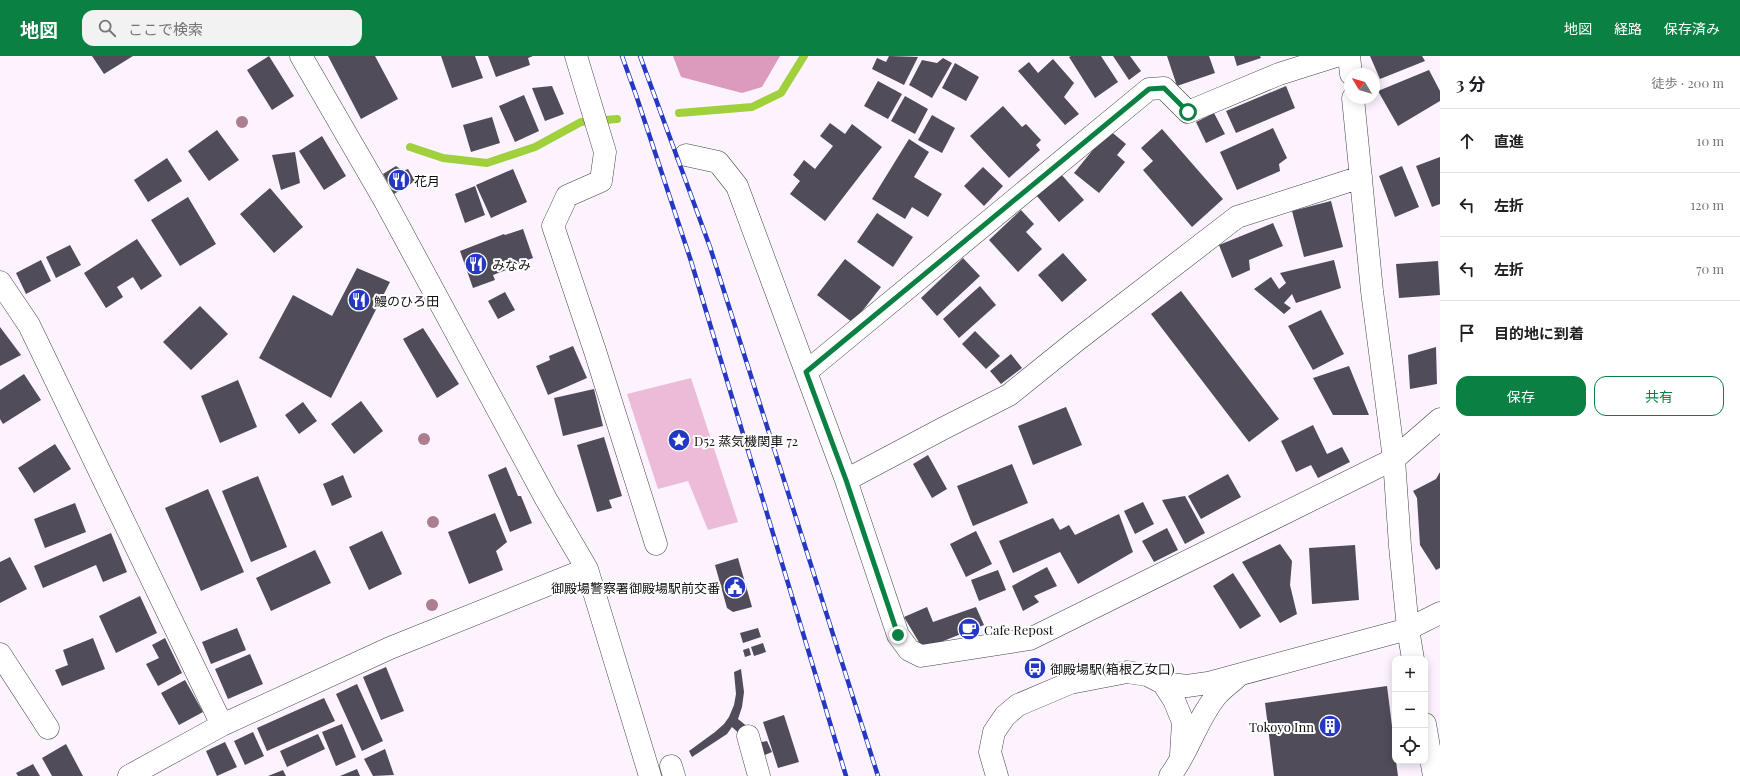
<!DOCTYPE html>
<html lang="ja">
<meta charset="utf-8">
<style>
:root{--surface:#fff;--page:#f2f2f2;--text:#202124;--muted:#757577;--line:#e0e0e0;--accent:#0b8043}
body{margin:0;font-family:"Playfair Display","Noto Sans JP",serif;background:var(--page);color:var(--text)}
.controls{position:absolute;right:12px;bottom:12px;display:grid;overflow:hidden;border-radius:8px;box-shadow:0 2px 10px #0003}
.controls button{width:36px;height:36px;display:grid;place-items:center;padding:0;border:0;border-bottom:1px solid var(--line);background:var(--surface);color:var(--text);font:20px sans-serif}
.compass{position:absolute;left:1344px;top:12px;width:36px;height:36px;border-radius:50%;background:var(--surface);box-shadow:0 2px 10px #0003;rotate:308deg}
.stop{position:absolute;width:12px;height:12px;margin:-9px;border:3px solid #0b8043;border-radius:50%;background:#fff}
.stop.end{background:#0b8043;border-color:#fff;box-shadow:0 1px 4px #0008}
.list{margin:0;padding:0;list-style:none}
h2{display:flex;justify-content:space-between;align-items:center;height:52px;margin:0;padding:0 16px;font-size:17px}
h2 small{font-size:13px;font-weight:400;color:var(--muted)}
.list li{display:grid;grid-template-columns:26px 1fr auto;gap:12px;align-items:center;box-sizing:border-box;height:64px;padding:0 16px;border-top:1px solid var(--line)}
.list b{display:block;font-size:15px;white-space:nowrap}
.list em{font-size:13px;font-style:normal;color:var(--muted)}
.actions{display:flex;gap:8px;padding:12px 16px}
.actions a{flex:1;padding:9px 0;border:1px solid var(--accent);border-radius:12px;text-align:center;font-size:14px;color:var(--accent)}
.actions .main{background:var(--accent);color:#fff}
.icon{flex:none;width:22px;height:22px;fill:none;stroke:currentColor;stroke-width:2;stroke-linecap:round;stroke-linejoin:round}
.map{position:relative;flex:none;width:1440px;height:720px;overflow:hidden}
header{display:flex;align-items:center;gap:24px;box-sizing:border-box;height:56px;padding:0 20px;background:var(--accent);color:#fff}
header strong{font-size:19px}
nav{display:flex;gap:22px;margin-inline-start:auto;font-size:14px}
.search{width:280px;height:36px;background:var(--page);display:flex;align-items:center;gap:10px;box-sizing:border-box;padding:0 14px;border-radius:12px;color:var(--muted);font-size:15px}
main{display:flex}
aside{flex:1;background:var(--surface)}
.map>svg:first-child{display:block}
.green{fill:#ebbbd8}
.forest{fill:#dc9abd}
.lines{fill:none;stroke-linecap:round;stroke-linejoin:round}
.stream{stroke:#a0d03c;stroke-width:8}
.building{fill:#504c59}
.minor-casing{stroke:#434343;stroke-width:23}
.minor{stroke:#fff;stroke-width:22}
.rail-casing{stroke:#2438c4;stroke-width:4.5}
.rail{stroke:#fff;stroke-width:3;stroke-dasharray:9;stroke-linecap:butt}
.tree{fill:#ac7e8f}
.route{stroke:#0b8043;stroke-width:5}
.labels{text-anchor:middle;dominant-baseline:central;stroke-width:4;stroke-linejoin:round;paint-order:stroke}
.poi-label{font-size:13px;fill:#101010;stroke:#fff;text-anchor:start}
</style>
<header>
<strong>地図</strong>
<div class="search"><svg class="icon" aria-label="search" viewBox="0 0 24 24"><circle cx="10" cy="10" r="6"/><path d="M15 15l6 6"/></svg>ここで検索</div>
<nav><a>地図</a><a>経路</a><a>保存済み</a></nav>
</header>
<main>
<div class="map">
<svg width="1440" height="720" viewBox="0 0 1440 720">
<rect width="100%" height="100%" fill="#fcf3ff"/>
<!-- green -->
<path class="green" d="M691 322 738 466 708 474 688 425 658 433 627 338Z"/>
<!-- forest -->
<path class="forest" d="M673 0H780L762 31 742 37 681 21Z"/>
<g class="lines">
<!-- stream -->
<path class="stream" d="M679 57 752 51 781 37 804 0
M410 91 443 102 487 107 535 91 581 66 617 63"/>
</g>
<!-- building -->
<path class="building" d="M92 0H133L104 18Z
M269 0 294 40 272 54 247 14Z
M328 0H375L398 43 361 63Z
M441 0H475L483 22 452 32Z
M488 0H533L528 2 530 9 496 21Z
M889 0 918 1 904 29 872 13 877 2 886 6Z
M1071 0H1101L1118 26 1095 42 1069 1Z
M1113 0H1130L1141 15 1129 24Z
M1167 0H1209L1215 17 1177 30Z
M1234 0H1260L1261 2 1237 10Z
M1370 0H1422L1425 5 1380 23Z
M943 2 952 7 932 42 909 29 922 4 937 7Z
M1053 3 1074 27 1064 41 1079 58 1065 69 1018 15 1029 6 1038 17Z
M955 7 979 21 966 45 942 32Z
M1429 14 1440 35V45L1398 70 1378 35Z
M878 25 902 38 888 63 864 50Z
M552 30 564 58 545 65 532 32Z
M1286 30 1295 52 1236 77 1226 55Z
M524 39 539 75 515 86 499 50Z
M905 40 928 53 915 78 891 65Z
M1003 50 1022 71 1026 68 1041 84 1036 89 1040 94 1009 122 970 80Z
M1214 57 1225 78 1206 87 1196 66Z
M932 59 955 72 942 97 918 84Z
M492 61 500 87 471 96 463 69Z
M830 67 845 78 852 68 882 91 825 165 790 138 800 125 793 119 804 104 815 113 833 90 820 80Z
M1273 72 1287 102 1279 108 1280 115 1237 134 1220 96Z
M1162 73 1223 143 1192 171 1143 114 1153 105 1141 92Z
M217 74 239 104 209 125 188 95Z
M1109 74 1126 88 1117 99 1125 106 1099 137 1074 117Z
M322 80 346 120 324 134 299 95Z
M909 83 929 96 914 121 942 138 928 161 912 151 905 163 872 143Z
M295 96 300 127 281 134 272 99Z
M1440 101V148L1432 151 1416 110Z
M167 102 182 125 148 146 134 124Z
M396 110 403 115 408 113 415 125 394 138 383 118Z
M1402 110 1419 151 1395 161 1379 120Z
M983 111 1003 130 984 150 964 130Z
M513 113 527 146 491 162 476 129Z
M1060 117 1084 144 1059 166 1036 139Z
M475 130 485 159 465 167 455 138Z
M270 132 303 171 274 197 240 158Z
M188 141 216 188 180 210 151 164Z
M1331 145 1343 191 1304 201 1292 155Z
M1021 154 1034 168 1026 176 1042 193 1018 216 989 184Z
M877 157 913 181 893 211 857 186Z
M1273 167 1283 190 1249 204 1250 214 1232 222 1219 189Z
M523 173 533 202 527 204V206L493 219 495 224 473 232 460 195 504 178 505 179Z
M137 183 162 220 141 234 133 221 117 231 123 241 106 252 84 217Z
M70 189 81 209 56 222 46 201Z
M1063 197 1087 224 1062 246 1038 219Z
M963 202 980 220 937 260 921 242Z
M845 203 881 231 853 267 817 239Z
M41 204 51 225 26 238 16 217Z
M1334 204 1341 232 1296 247 1292 238 1284 247 1291 252 1284 258 1254 233 1271 221 1279 233 1286 227 1280 217Z
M1438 205 1440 239 1399 242 1396 208Z
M357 212 390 226 331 342 259 302 293 239 332 260Z
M980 230 996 249 959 282 943 263Z
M1181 235 1279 363 1249 386 1151 258Z
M505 236 515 254 498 263 488 245Z
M200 250 228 278 191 314 163 286Z
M1321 254 1344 298 1313 314 1288 270Z
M0 271 21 299 0 310Z
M423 272 459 328 437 342 403 283Z
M975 275 1000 300 986 313 962 288Z
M573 290 587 322 548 339 536 310 550 304 549 300Z
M1436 291 1437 328 1410 333 1408 299Z
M1011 298 1022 312 1001 328 990 315Z
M1349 310 1369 359H1333L1313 322Z
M24 318 41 344 3 368 0 363V334Z
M238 324 257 371 220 387 201 340Z
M594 333 603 370 563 380 554 342Z
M361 345 383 375 354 398 331 368Z
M303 346 317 365 299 378 285 359Z
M1066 351 1082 389 1033 409 1018 370Z
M1313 369 1327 398 1342 391 1350 406 1318 422 1311 409 1296 416 1281 385Z
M604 381 622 440 609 444 612 452 597 456 577 389Z
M55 388 71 413 34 437 18 412Z
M928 399 947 433 932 442 913 408Z
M1012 408 1028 447 973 470 957 430Z
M506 411 518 440H521L532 467 510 476 488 419Z
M1440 416V512L1436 514 1420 489 1417 442 1413 435 1436 423Z
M1228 418 1241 441 1201 463 1188 440Z
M343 419 352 441 332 450 323 428Z
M258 420 287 491 251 506 222 435Z
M208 433 244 516 201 535 165 452Z
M1185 440 1205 477 1185 488 1162 444Z
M1143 446 1154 468 1135 478 1124 455Z
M75 447 86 476 45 492 34 463Z
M495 457 507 486 496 495 503 514 469 528 448 476Z
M1119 458 1133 496 1078 528 1060 496 1013 517 999 485 1053 462 1060 474 1069 469 1075 479Z
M1167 472 1178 494 1154 506 1142 485Z
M382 475 402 518 369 534 349 491Z
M976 475 992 508 966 521 950 488Z
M111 477 127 516 103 526 96 509 43 532 34 510Z
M1280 488 1292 505 1290 529 1297 558 1280 567 1242 506Z
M1355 489 1359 544 1312 548 1309 492Z
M315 494 331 527 271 555 256 522Z
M10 501 27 533 0 547V506Z
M738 502 752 551 733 556 727 552 715 509Z
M1047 511 1057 530 1034 540 1039 546 1023 555 1012 530Z
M998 514 1006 534 979 545 971 524Z
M1233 517 1261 560 1240 573 1213 530Z
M140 540 157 577 116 597 99 560Z
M927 551 933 566 976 551 984 569 923 593 904 561Z
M237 572 246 594 211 608 202 586Z
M758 572 761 581 743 587 740 577Z
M93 582 105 613 62 630 55 614 68 609 63 594Z
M165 582 182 617 158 630 146 608 159 602 152 589Z
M763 587 766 596 754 600 751 591Z
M749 592 751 599 745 601 743 594Z
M250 598 263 628 228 643 215 613Z
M386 611 404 655 381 664 363 621Z
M741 613 744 636 742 651 738 663 754 676 756 687 767 685 772 696 760 701 744 682 732 671 727 678 692 701 689 695 715 676 724 668 729 661 734 649 736 638 734 616Z
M185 624 203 656 179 669 161 637Z
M357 628 383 685 362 695 336 638Z
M1387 630 1395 694V705H1396L1398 720H1274L1265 647Z
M324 642 335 665 267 695 257 672Z
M784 659 799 706 778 712 763 666Z
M342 668 356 701 336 710 322 676Z
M253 676 264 700 245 709 234 685Z
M318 678 325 693 287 711 280 695Z
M225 686 237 711 217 720 206 695Z
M66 688 83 720H52L42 702Z
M385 693 394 719 373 720 364 703Z
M33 708 40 720H18L16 717Z
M357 713 360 720H340Z
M283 714 286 720H268Z"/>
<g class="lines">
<!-- minor casing -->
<g class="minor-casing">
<path id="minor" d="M301 0 385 145 546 443 587 513 650 720
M576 0 605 96 601 125 567 140 553 170 595 295 656 488
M1349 0 1351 18
M1353 42 1372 235 1394 403 1400 490 1408 573 1413 603
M686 99 718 106 737 130 846 424 898 579 909 594 921 600 1030 583 1394 403 1440 363
M0 226 29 269 222 669
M806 316 1149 33 1164 32 1188 56 1279 18 1336 0
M846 424 944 372 1009 339 1076 285 1237 161 1361 121
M0 598 48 672
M1163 627 1174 644 1183 666 1181 699
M1425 668 1434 720
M748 680 759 720
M671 710 674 720
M129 720 222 669 390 592 587 513
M997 720 990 696 994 676 1005 660 1018 649 1070 627 1127 616 1147 619 1163 627 1187 630 1208 627 1408 573 1440 557
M1170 720C1189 695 1197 663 1217 639 1223 632 1231 627 1238 620"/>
</g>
<!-- minor -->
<use href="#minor" class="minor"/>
<!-- rail casing -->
<g class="rail-casing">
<path id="rail" d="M622 0 636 39 691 205 846 720
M640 0 710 191 878 720"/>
</g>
<!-- rail -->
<use href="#rail" class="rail"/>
</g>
<!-- trees -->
<g class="tree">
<circle cx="242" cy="66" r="6"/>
<circle cx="424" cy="383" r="6"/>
<circle cx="433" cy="466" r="6"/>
<circle cx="432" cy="549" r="6"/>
</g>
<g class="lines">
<!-- route -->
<path class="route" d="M898 579 846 424 806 316 1149 33 1164 32 1188 56"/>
</g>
<!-- icons -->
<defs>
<g id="restaurant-disc" transform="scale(1.15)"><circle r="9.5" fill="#2438c4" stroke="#fff"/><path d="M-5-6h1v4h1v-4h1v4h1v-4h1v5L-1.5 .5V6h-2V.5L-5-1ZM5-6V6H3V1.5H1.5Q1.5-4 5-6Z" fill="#fff"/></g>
<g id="sight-disc" transform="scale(1.15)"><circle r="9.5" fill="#2438c4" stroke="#fff"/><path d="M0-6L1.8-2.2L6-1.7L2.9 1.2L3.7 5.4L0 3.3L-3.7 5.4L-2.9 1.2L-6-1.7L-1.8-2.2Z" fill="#fff"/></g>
<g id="civic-disc" transform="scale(1.15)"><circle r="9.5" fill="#2438c4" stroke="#fff"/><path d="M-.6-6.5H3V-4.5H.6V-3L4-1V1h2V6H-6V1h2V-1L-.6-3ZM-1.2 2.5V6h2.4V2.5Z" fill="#fff"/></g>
<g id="cafe-disc" transform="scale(1.15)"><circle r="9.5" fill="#2438c4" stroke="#fff"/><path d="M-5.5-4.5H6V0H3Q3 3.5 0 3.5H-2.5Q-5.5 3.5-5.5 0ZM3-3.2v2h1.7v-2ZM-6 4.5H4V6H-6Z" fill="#fff"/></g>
<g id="bus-disc" transform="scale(1.15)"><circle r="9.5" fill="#2438c4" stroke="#fff"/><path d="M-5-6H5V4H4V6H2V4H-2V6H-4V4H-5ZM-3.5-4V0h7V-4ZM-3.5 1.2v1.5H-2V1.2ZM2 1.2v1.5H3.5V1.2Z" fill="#fff"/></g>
<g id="building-disc" transform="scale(1.15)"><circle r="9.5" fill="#2438c4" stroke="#fff"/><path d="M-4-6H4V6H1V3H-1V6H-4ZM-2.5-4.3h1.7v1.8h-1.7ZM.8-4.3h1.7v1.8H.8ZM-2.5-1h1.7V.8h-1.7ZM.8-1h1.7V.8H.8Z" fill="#fff"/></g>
</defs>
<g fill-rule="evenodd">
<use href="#restaurant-disc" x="399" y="124"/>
<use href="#restaurant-disc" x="476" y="208"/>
<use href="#restaurant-disc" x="359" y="244"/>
<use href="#sight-disc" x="679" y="384"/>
<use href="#civic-disc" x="735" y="531"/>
<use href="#cafe-disc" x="969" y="573"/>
<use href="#bus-disc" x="1035" y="612"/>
<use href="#building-disc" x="1330" y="670"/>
</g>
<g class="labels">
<!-- poi labels -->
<g class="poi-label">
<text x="414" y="124">花月</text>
<text x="492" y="208">みなみ</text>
<text x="374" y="244">鰻のひろ田</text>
<text x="694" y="384">D52 蒸気機関車 72</text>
<text x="720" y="531" text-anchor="end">御殿場警察署御殿場駅前交番</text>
<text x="984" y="573">Cafe Repost</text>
<text x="1050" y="612">御殿場駅(箱根乙女口)</text>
<text x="1314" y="670" text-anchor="end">Tokoyo Inn</text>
</g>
</g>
</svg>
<div class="controls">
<button>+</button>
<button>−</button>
<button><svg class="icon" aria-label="locate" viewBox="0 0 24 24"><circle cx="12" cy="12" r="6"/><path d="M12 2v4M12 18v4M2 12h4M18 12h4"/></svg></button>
</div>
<svg class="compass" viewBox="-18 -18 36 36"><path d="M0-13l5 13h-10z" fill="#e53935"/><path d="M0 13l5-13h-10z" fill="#757577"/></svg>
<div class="stop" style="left:1188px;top:56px"></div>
<div class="stop end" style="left:898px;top:579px"></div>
</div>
<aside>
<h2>3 分<small>徒歩 · 200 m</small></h2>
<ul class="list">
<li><svg class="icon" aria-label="ahead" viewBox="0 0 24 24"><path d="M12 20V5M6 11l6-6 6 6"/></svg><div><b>直進</b></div><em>10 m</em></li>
<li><svg class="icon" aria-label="left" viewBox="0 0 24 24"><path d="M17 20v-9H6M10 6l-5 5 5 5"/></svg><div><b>左折</b></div><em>120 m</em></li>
<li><svg class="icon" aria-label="left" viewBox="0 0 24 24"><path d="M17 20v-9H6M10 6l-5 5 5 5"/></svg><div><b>左折</b></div><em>70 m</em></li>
<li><svg class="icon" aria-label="arrive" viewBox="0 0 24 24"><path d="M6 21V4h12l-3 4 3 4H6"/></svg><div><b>目的地に到着</b></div></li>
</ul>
<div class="actions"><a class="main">保存</a><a>共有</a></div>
</aside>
</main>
